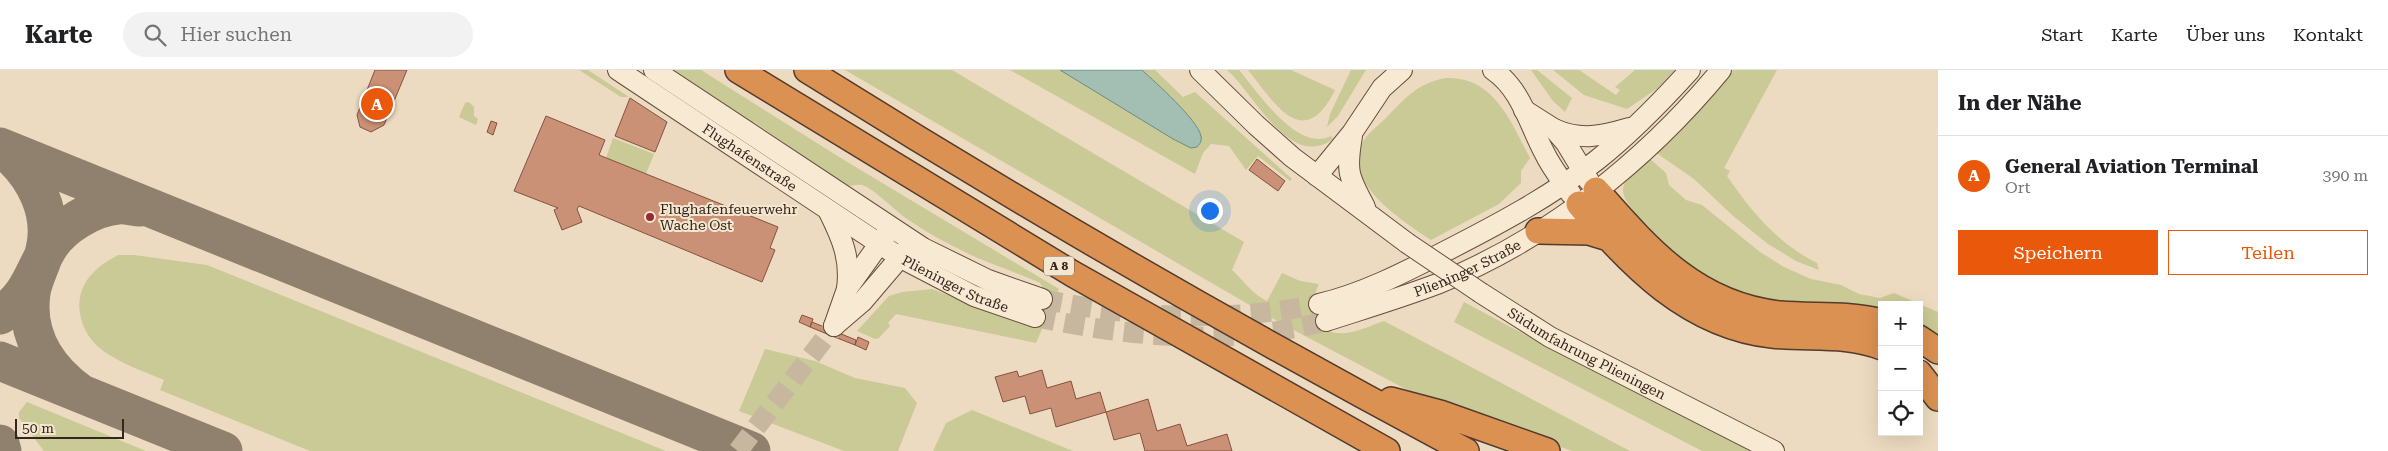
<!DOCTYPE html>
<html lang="de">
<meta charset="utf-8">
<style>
:root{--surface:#fff;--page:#f2f2f2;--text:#202124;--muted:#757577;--line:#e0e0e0;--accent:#ea580c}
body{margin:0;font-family:"Roboto Serif",serif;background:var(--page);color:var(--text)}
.controls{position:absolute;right:15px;bottom:15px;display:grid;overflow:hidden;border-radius:0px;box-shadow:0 5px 20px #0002}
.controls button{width:45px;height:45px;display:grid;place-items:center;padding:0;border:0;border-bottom:1px solid var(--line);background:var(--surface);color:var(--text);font:25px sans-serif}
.scale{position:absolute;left:15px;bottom:12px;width:109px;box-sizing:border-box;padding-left:5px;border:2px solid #35261d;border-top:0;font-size:14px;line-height:18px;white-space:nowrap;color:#35261d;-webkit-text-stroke:4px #f4e6cf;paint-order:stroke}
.you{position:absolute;left:1209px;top:140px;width:18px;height:18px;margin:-12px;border:4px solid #fff;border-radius:50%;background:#1a73e8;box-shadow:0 0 0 8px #1a73e833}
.badge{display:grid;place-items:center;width:32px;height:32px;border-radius:50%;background:var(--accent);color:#fff;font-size:16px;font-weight:700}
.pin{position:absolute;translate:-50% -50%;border:2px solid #fff;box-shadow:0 1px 5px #0006}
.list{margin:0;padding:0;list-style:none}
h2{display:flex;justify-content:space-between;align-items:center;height:65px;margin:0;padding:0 20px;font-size:21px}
h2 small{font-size:16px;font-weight:400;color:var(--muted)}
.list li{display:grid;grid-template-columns:32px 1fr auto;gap:15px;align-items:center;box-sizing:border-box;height:80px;padding:0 20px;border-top:1px solid var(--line)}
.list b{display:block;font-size:19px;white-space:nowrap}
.list p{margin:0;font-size:16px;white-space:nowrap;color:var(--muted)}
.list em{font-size:16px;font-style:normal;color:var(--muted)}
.actions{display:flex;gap:10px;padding:15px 20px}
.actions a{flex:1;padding:11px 0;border:1px solid var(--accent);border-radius:0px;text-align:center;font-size:18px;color:var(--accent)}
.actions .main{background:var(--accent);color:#fff}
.icon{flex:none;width:28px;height:28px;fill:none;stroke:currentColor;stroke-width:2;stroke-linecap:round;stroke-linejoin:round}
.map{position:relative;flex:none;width:1938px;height:381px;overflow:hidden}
header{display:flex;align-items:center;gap:30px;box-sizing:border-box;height:70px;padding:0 25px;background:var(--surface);border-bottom:1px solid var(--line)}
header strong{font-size:24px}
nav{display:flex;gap:28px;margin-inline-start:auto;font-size:18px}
.search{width:350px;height:45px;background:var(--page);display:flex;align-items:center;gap:12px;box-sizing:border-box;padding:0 18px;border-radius:28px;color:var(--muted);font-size:19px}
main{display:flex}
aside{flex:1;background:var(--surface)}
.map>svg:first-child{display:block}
.green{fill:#c9ca95}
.water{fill:#a3bfb4;stroke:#6a8c80}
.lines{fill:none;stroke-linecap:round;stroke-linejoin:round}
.taxiway{stroke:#90806e;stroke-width:39}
.building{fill:#ca9177;stroke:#84533f}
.secondary-tunnel{stroke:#c7b79f;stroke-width:20;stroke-dasharray:20 10;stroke-linecap:butt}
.secondary-casing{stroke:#674d3c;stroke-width:22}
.highway-casing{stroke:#533b2d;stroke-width:28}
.secondary{stroke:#f8e9d3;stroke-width:20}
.highway{stroke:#db9152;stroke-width:25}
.secondary-bridge-casing{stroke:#674d3c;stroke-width:22;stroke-linecap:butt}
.secondary-bridge{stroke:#f8e9d3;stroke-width:20}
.poi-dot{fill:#932a35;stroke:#f4e6cf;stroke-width:2}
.labels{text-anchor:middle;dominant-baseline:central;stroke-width:4;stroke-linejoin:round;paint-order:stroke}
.shield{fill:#f4e6cf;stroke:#6e6052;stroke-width:1}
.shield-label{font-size:12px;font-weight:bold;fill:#35261d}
.street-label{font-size:14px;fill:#35261d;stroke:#f4e6cf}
.poi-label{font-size:14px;fill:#35261d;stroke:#f4e6cf;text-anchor:start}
</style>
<header>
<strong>Karte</strong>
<div class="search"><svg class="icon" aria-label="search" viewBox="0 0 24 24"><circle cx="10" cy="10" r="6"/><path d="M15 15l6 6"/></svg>Hier suchen</div>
<nav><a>Start</a><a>Karte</a><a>Über uns</a><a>Kontakt</a></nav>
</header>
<main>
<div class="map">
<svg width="1938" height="381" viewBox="0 0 1938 381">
<rect width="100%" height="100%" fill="#ecdbc0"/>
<!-- green -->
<path class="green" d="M579 0H588L629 27H621Z
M669 0H701L844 90 1059 219 1036 273 896 244 888 253 890 256 879 268 875 269 857 261 889 226 902 222 932 219 1026 255C1037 247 1051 227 1040 213 1037 210 977 189 967 183 946 173 926 162 907 149 897 142 872 117 862 115 857 114 851 116 847 116L754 52 751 55Z
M845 0H952L1244 172 1232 200C1244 211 1252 224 1267 231L1282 203 1300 211 1319 214C1314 224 1313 234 1317 245 1327 277 1362 259 1384 251L1630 381H1572L1417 325 1284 255Z
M1010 0H1155L1183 27 1195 22 1292 109 1290 111 1258 86 1246 100 1229 76 1211 74 1203 83 1195 104Z
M1227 0H1239C1258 22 1297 83 1331 66L1333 69C1290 101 1253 22 1227 0Z
M1248 0H1291L1335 20C1304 83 1275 34 1248 0Z
M1351 0H1366L1338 46 1327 57 1330 44Z
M1531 0H1537L1572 28 1565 42 1553 31Z
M1553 0H1579L1616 25 1620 20 1615 17 1635 0H1675L1658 18 1627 39 1584 25Z
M1733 0H1777L1724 98 1730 101 1727 106C1752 142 1777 173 1817 193L1819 200 1796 191 1768 174 1732 145 1694 109 1655 82 1711 26Z
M1446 8C1494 6 1511 52 1530 88L1521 101V113L1499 134 1431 170C1405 152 1343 114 1361 75 1367 63 1378 56 1387 47 1406 27 1418 13 1446 8Z
M469 32 474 37V46L478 49 476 55 459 47 465 33Z
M613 68 654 84 646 104 606 88Z
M1649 88 1666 103 1669 115 1686 130 1702 135 1760 182 1784 197 1811 209 1841 215 1859 224 1880 228 1894 223 1938 242V268L1919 257V235H1882V243C1827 236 1752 235 1705 206 1682 192 1663 172 1645 153 1615 122 1615 116 1649 88Z
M118 185H134L207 195 666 381H310L160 320 164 310C143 301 121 294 102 280 78 262 70 225 93 203 100 195 109 190 118 185Z
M1464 232 1583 296 1750 381H1702L1454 252Z
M765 279 815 291 855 308 905 318 917 333 898 381H844L739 341Z
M27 332 146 381H44L19 348V342Z
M972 340 1073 381H933L946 353Z"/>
<!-- water -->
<path class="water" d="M1060 0H1142C1156 13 1197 49 1201 66 1202 71 1200 74 1197 77L1191 78 1173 69Z"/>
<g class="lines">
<!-- taxiway -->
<path class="taxiway" d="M0 77 751 381
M7 82C34 105 54 142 45 180 42 194 33 208 31 223 25 265 47 299 80 323
M0 245C29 227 32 205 48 178 61 156 93 137 118 135 125 134 134 137 141 137
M0 291 223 381
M0 374 2 381"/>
</g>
<!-- building -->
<path class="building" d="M375 0H407L384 55 371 62 360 57 357 45Z
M630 28 667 52 655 82 615 66Z
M546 46 605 70 599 85 778 157 770 178 775 180 762 212 579 136 577 139 582 152 562 160 554 140 558 138 514 121Z
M491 51 497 53 493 65 487 62Z
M1257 89 1285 111 1278 121 1249 100Z
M802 245 813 249 810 257 799 252Z
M812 252 834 261 832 266 810 257Z
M834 261 856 270 855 275 832 266Z
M858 267 869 272 866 280 855 275Z
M1042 300 1047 318 1071 311 1076 329 1100 322 1106 342 1056 357 1051 338 1030 344 1025 326 1003 332 995 307 1017 301 1019 307Z
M1148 329 1157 361 1180 354 1187 376 1227 364 1232 381H1145L1140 363 1114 370 1106 342Z"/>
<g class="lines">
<!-- secondary-tunnel -->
<path class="secondary-tunnel" d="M1042 229C1134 248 1227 253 1319 234
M1035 247C1131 267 1230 277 1326 251
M738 381 834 256"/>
<!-- secondary casing -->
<g class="secondary-casing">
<g id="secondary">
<path id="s1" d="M618 0 901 188 974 226 1035 247"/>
<path d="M654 0 923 178 988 210 1042 229"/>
<path d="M1200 0 1256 55 1292 87 1407 173"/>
<path d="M1493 0C1521 19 1529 54 1544 82 1551 97 1562 111 1571 124"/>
<path d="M1524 40 1554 59 1566 73 1589 111"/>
<path d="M1554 59C1581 71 1602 66 1629 58"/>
<path d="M1352 66C1346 101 1348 106 1365 137"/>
<path d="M1317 106 1352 63 1382 18 1402 0"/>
<path d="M829 142C842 168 851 189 847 219"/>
<path id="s2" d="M1481 223 1550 267 1774 381"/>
<path d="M1319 234C1362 224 1403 203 1442 183 1495 156 1550 127 1597 90 1631 63 1661 32 1690 0"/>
<path id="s3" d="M1326 251C1363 239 1400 228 1437 214 1548 169 1645 92 1721 0"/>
<path d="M834 256 862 232 908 178"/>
<path d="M834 256 847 219 887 163"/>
</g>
</g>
<!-- highway casing -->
<g class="highway-casing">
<path id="highway" d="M738 0 1073 204 1387 381
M807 0C1022 135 1242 262 1466 381
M1596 120C1649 180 1696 235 1780 244 1815 247 1848 243 1882 252
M1579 134C1630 195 1689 256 1772 265 1809 269 1846 263 1882 277
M1538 161 1589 162 1612 169
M1919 268 1938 281
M1919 303 1938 328
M1391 330 1440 343 1547 381"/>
</g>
<!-- secondary -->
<use href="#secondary" class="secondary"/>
<!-- highway -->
<use href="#highway" class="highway"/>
<!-- secondary-bridge casing -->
<g class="secondary-bridge-casing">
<path id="secondary-bridge" d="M1407 173 1481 223"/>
</g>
<!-- secondary-bridge -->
<use href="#secondary-bridge" class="secondary-bridge"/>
</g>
<!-- markers -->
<circle class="poi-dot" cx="650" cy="147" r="5"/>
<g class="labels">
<!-- shield labels -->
<rect class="shield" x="1044" y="186.5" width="30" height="19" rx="4"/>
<g class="shield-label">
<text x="1059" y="196">A 8</text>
</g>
<!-- street labels -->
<g class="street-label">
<text stroke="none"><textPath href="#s1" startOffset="158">Flughafenstraße</textPath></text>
<text stroke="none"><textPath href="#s3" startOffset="151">Plieninger Straße</textPath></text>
<text stroke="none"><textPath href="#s1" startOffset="400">Plieninger Straße</textPath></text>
<text stroke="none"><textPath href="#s2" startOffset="122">Südumfahrung Plieningen</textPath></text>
</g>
<!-- poi labels -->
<g class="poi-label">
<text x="660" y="139">Flughafenfeuerwehr<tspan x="660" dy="16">Wache Ost</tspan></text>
</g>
</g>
</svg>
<div class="controls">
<button>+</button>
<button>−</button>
<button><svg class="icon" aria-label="locate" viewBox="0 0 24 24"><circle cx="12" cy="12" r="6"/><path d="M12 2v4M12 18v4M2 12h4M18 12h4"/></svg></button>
</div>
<div class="scale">50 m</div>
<div class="you"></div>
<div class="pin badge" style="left:377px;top:34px">A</div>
</div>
<aside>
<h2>In der Nähe<small></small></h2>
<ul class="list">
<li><span class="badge">A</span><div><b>General Aviation Terminal</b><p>Ort</p></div><em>390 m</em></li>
</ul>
<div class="actions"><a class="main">Speichern</a><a>Teilen</a></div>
</aside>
</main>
